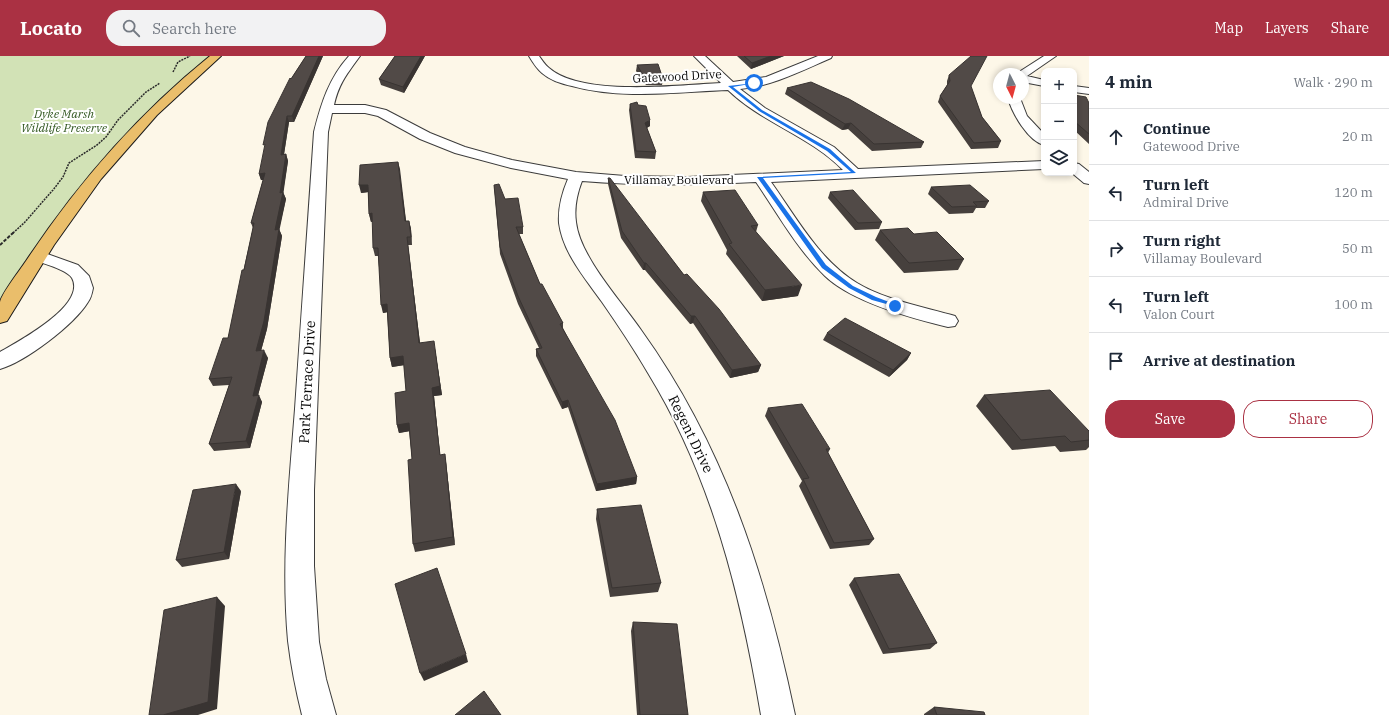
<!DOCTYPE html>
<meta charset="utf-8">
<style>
:root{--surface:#fff;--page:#f2f2f3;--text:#1f2937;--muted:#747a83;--line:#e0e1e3;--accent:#aa3143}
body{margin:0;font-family:"IBM Plex Serif",serif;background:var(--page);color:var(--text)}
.controls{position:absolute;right:12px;top:12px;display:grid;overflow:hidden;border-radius:8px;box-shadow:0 2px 6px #0003}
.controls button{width:36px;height:36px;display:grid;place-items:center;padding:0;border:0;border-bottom:1px solid var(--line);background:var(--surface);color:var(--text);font:20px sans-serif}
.compass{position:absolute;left:993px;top:12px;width:36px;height:36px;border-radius:50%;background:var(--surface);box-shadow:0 2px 6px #0003;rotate:174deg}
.stop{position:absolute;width:12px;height:12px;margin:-9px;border:3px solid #1a73e8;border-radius:50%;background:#fff}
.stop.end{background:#1a73e8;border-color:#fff;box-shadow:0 1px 4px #0008}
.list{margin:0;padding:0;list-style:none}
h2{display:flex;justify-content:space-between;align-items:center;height:52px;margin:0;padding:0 16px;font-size:17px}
h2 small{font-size:13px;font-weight:400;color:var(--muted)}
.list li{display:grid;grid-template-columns:26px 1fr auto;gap:12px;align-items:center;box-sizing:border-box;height:56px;padding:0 16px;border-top:1px solid var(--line)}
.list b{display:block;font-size:15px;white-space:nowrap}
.list p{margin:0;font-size:13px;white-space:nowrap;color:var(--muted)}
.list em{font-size:13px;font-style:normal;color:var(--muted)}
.actions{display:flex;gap:8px;padding:12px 16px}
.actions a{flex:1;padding:9px 0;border:1px solid var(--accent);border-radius:16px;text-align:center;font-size:14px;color:var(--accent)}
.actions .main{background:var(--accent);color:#fff}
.icon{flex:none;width:22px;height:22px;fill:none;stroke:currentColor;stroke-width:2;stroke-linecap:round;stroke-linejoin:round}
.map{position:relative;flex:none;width:1089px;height:659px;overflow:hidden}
header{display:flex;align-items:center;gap:24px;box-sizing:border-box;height:56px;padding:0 20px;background:var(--accent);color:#fff}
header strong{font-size:19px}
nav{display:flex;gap:22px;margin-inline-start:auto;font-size:14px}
.search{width:280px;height:36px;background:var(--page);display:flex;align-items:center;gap:10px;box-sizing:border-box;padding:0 14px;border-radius:16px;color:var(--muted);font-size:15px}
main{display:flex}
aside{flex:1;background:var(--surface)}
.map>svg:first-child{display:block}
.green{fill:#d2e2b6}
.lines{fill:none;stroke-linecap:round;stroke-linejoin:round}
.minor-casing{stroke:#3c3c3c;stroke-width:2}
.major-casing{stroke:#1a1a1a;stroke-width:2}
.path-far1{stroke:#2b2b2b;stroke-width:1.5;stroke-dasharray:2 1;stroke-linecap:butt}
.path{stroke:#2b2b2b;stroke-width:2;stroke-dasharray:3.5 1.5;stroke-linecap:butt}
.minor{fill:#fff;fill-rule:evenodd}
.major{fill:#eabe6b;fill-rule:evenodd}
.wall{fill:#46403d}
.shaded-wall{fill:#393432}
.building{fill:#514a47;stroke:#393432}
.route{fill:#1a73e8}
.labels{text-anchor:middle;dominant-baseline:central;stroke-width:4;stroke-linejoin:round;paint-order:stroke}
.far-street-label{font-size:12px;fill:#090909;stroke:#fff}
.far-park-label{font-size:12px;font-style:italic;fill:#335922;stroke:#fff}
.street-label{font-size:14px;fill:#090909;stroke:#fff}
</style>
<header>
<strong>Locato</strong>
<div class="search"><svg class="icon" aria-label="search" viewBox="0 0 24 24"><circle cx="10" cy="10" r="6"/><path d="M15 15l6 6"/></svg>Search here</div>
<nav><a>Map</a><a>Layers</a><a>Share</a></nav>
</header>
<main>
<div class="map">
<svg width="1089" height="659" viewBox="0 0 1089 659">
<rect width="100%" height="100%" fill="#fdf7e8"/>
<!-- green -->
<path class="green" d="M0 0H220L140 70 39 200 0 266Z"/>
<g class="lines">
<!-- minor casing -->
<g class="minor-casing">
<path id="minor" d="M349 0H360C347 18 339 27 334 49H365L386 54 430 77 465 91 512 104 576 116 625 120 687 121 843 114C810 80 762 67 728 34 676 36 623 44 572 30 562 28 550 24 542 17 537 13 532 5 529 0H539C542 4 545 9 549 12 582 41 679 29 721 27L694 0H705L733 26 766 21 818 0H832L831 2C801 15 773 30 740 33L765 52 834 91 858 113 1044 105V113L771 126C796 161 819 204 857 227 885 244 924 251 955 260L958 265 955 270 948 271C911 262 852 246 825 220 797 193 778 158 756 126 698 129 640 130 582 125 577 138 574 152 576 166 580 201 621 245 641 274 725 391 766 520 795 659H761C741 540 712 421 648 317 634 293 618 269 602 246 585 222 563 197 559 167 558 152 562 137 568 123L511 112 455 97 420 83 378 60 365 57H332L328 76 314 434V510L319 586 326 623 336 659H302C296 635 291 610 288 585 281 507 289 430 295 353 301 261 308 168 314 76 321 48 329 22 349 0Z
M1044 0H1056L1027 20 1044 24V30L1023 26V18H1017L1019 16Z
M1074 30 1089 32V38L1074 36Z
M1008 42H1020L1027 60 1044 78V89C1028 85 1012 57 1008 42Z
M1074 107 1079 108 1089 116V128L1084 127 1072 117H1074Z
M39 195 78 209 89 220 93 232C92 237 91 242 88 246 74 269 25 306 0 313V296C19 285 87 249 72 222 66 213 42 207 33 204L30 200 33 196Z"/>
</g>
<!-- major casing -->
<g class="major-casing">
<path id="major" d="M210 0H221L157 59 101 123 54 189 7 265 0 267C0 261 0 252 0 246 2 237 20 214 26 205 78 127 137 59 210 0Z"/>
</g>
<!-- path-far1 -->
<path class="path-far1" d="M173 16 178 6 190 0
M13 177 24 167 53 134 63 121 69 107 97 89 106 81 118 64 146 36 160 27"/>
<!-- path -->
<path class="path" d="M0 189 14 176"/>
<!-- minor -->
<use href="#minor" class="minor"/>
<!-- major -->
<use href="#major" class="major"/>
</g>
<!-- wall -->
<path class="wall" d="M306 0H323L294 66H289L284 98H286L288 105 283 136 286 143 279 173 282 180 267 273 261 295 268 302 258 339 262 346 250 392 214 395 209 388 229 329 213 330 209 323 228 282 253 172 251 167 263 124H261L259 118 291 23Z
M395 0H425L404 37 381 29 379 23Z
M737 0H784L751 13Z
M637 9 663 23 662 29H646L636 15Z
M949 19 971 31 982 61 1001 85 998 92 971 93 938 46 940 40 947 29V25Z
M787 32 924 86 921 92 872 95 848 73 842 74 785 38Z
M1074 39 1089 47V88L1074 74Z
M630 48 638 49 650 70 647 72 656 96 655 103 635 102 629 54Z
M398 106 406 165H409L411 173 412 189H408L420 287 435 293 442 339 434 340 440 399 446 406 455 489 415 496 413 488 412 403 409 375 399 377 397 369 406 335 404 309 392 311 390 302 387 256 383 257 378 200H375L373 192V165L371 166 369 158 368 136 361 137Z
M608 122 684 219 761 309 758 316 730 322 693 267 690 268 645 214H643L621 182 608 128Z
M494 129 505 143 523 171V178H519L540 228 563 267V272L637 421 636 428 596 435 568 351 562 353 536 300V293L539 292 518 248 500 198Z
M931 131 989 145 985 152H976L973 157 949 158 928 138Z
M703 136 758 169 756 176 798 240 762 245 726 198 727 194 701 145Z
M830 136 882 166 879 173 855 174 828 142Z
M880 174 964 203 958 214 904 217 875 184Z
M827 277 911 297 907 304 889 321 823 284Z
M984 339 1089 375V391L1086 394 1060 396 1055 390 1012 394 976 350Z
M768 352 830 393 828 397 874 483 869 489 830 493 799 430 802 425 765 360Z
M241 435 229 503 182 511 176 504Z
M597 453 661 527 658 536 610 541 596 463Z
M854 522 937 587 930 593 883 598 849 529Z
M633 566 688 659H637L631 575Z
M934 651 985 659H924V658Z"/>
<!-- shaded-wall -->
<path class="shaded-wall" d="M319 0H323L294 66 292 60Z
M421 0H425L404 37 403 31Z
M771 0H784L751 13 752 7Z
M287 60 289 66 283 105 281 99Z
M650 64V70L644 73 645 67Z
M851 67 848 73 842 74 845 68Z
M286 98 288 105 283 140V136L286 143 278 181 275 174 280 137Z
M398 106 400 113 407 173 405 165Z
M265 117 267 124H261L259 118Z
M359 129H368L369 136 361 137Z
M372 157 374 165 371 166 369 158Z
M409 165 411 173 412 189Z
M279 173 282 180 267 273 259 302 256 295Z
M407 181 408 189 421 295 419 287Z
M644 207H646L645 214H643Z
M802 229 798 240 762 245 765 234Z
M387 248 389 256 383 257 381 249Z
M691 260H695L693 267 690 268Z
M435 293 442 339 434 340 441 407 440 399 432 332Z
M264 294 268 302 256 347 253 340Z
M911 297 907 304 889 321 893 314Z
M403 300 405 309 392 311 390 302Z
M761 309 758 316 730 322 732 314Z
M259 339 262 346 250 392 246 385Z
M568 344V351L562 353V346Z
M409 367 411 375 399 377 397 369Z
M445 398 446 406 455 489 453 481Z
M637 421 636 428 596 435 597 428Z
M236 428 241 435 229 503 224 496Z
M217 541 225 550 217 653 198 659H163Z
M466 598 468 606 424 625 420 617Z"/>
<!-- building -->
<path class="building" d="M306 0H319L292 60H287L281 99 286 98 280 137 283 136 275 174 279 173 264 265 256 295 264 294 253 340 259 339 246 385 209 388 232 321 209 323 223 282H228L242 214H244L254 167H251L265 117 259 118 265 88 263 89 268 66 290 22 291 23Z
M395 0H421L403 31 379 23Z
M744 0H771L752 7Z
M971 0H987L971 30 982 61 1001 85 974 87 940 40 950 25 949 19Z
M658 8 663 23 646 24 637 9Z
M811 26 849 43 924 86 874 88 851 67 845 68 787 32Z
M1074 39 1086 41 1089 47V78L1074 65Z
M637 46 638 49 646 50 650 64 645 67 656 96 636 95 630 48Z
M398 106 405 165H409L411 181H407L419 287 434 285 440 330 432 332 440 399 445 398 453 481 413 488 408 404 412 403 409 367 397 369 395 337 406 335 403 300 390 302 387 248 381 249 378 192H373L372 157 369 158 368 129H359L360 109Z
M608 122H610L684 219 687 218 719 253 761 309 732 314 695 260H691L646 207H644L622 175Z
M499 128 505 143 518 142 523 171H516L540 228H542L563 267 560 268 615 364 637 421 597 428 568 344 562 346 536 293 542 292 518 240 500 191 494 129Z
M970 129 989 145 973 146 977 150 952 151 931 131Z
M735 134 758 169 751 170 802 229 765 234 729 188 732 187 703 136Z
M853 134 882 166 858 167 830 136Z
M908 172 914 178 937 176 964 203 909 207 880 174Z
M845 262 911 297 893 314 827 277Z
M1050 334 1089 375V384L1071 386 1065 380 1021 384 984 339Z
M802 348 830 393H826L874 483 834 487 803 423 809 422 768 352Z
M236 428 224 496 176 504 193 434Z
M641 449 661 527 612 532 597 453Z
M437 512 466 598 420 617 395 528Z
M899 518 937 587 889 593 854 522Z
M217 541 208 646 163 659H149L164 554Z
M633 566 677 568 688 659H640Z
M484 635 501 659H455Z
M934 651 984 656 985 659H937Z"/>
<!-- route -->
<path class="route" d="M755 27 733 31 762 54 830 93 856 117 763 122 826 209 853 230 876 241 897 249V251L872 244 849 232 822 212 757 121 851 116 827 95 759 55 728 30Z"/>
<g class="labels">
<!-- far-street labels -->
<g class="far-street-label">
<text transform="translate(677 20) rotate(-3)">Gatewood Drive</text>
<text x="679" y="123">Villamay Boulevard</text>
</g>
<!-- far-park labels -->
<g class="far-park-label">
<text x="64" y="57">Dyke Marsh<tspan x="64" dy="14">Wildlife Preserve</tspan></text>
</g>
<!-- street labels -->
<g class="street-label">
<text transform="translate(307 326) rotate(-87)">Park Terrace Drive</text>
<text transform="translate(691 378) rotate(64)">Regent Drive</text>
</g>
</g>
</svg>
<div class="controls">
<button>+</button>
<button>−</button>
<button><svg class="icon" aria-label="layers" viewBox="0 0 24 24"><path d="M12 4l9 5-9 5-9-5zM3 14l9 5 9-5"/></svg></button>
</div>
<svg class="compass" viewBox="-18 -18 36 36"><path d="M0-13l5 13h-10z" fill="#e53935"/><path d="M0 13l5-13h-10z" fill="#747a83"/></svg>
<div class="stop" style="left:754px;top:27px"></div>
<div class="stop end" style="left:895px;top:250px"></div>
</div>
<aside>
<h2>4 min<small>Walk · 290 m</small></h2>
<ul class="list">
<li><svg class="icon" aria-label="ahead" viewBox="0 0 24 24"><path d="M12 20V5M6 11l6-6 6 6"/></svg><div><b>Continue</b><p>Gatewood Drive</p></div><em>20 m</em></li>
<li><svg class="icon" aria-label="left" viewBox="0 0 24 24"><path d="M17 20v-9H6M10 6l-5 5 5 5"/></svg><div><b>Turn left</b><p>Admiral Drive</p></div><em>120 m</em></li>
<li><svg class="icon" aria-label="right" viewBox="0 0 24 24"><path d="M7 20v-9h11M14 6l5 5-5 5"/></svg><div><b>Turn right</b><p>Villamay Boulevard</p></div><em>50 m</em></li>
<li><svg class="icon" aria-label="left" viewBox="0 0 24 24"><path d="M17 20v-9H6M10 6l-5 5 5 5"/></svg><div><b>Turn left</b><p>Valon Court</p></div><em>100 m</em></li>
<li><svg class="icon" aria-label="arrive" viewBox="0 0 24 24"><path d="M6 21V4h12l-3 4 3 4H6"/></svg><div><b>Arrive at destination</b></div></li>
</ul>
<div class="actions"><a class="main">Save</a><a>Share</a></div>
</aside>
</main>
